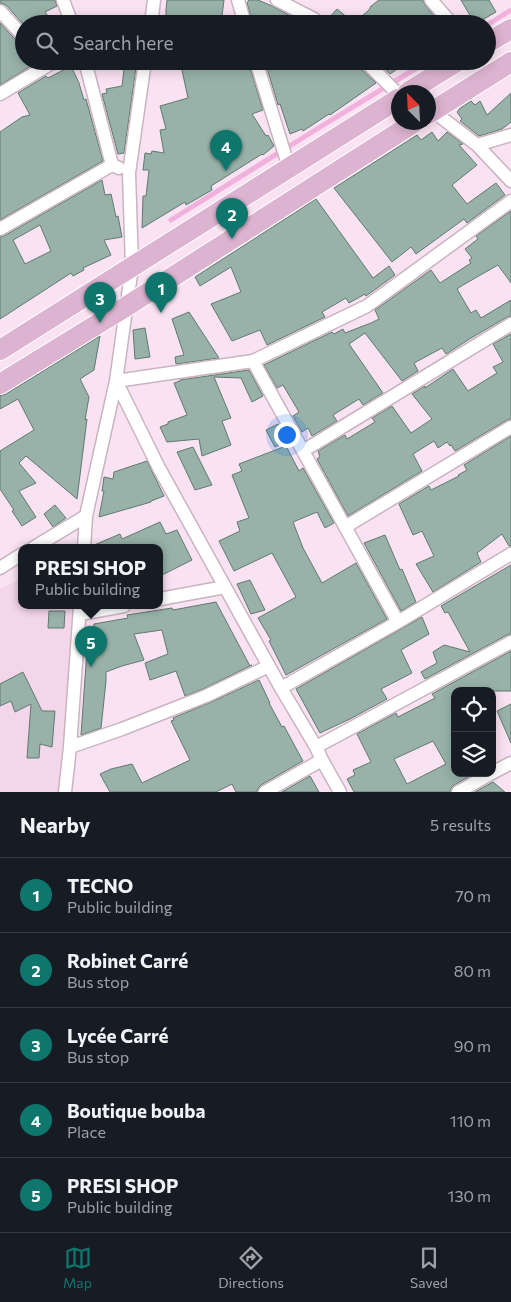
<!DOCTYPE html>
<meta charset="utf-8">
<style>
:root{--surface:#171b24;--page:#20242c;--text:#f1f3f6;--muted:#9ea1a6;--line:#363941;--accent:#0f766e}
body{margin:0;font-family:Commissioner,sans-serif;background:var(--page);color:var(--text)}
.controls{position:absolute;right:15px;bottom:15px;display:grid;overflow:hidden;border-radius:10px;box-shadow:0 2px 12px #0003}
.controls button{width:45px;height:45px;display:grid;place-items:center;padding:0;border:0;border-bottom:1px solid var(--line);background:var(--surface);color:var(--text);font:25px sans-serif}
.compass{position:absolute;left:391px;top:85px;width:45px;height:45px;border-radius:50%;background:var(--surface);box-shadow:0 2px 12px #0003;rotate:336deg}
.you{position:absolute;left:286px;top:434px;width:18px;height:18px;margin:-12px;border:4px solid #fff;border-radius:50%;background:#1a73e8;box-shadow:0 0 0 8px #1a73e833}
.badge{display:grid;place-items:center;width:32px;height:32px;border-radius:50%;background:var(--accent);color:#fff;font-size:16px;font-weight:700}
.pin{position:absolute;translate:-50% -41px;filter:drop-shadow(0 1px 2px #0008)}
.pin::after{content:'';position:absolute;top:26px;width:18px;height:15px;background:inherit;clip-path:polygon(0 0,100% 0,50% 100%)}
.popup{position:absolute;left:18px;top:544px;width:145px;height:65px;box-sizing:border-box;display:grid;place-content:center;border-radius:10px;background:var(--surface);filter:drop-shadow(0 1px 4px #0005);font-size:16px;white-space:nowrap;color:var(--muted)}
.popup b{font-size:19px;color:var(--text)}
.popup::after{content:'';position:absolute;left:50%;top:100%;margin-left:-10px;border:10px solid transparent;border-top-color:var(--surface)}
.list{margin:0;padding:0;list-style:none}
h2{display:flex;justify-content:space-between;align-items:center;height:65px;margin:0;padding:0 20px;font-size:21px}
h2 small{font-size:16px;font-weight:400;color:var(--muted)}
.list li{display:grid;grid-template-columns:32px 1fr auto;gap:15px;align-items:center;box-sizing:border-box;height:75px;padding:0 20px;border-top:1px solid var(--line)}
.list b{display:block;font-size:19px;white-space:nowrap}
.list p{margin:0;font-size:16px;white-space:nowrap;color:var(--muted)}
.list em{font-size:16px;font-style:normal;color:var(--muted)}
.icon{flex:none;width:28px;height:28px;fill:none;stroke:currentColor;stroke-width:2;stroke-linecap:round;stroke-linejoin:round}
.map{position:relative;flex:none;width:511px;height:792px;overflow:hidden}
.search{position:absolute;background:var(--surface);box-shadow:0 2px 12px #0003;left:15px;right:15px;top:15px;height:55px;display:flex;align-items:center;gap:12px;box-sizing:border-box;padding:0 18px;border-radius:28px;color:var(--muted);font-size:19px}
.sheet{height:440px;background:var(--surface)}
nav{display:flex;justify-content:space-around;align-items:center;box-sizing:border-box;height:70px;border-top:1px solid var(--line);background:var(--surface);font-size:14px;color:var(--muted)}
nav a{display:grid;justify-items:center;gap:2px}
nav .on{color:var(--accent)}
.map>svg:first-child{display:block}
.built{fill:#f4d6ea}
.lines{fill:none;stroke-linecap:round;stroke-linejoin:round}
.stream{stroke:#f0b1dc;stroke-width:5}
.building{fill:#98b2a9;stroke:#607970;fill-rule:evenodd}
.street-casing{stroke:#cab4c2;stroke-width:15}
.primary-casing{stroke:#fff;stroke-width:22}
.street{stroke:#fff;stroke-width:12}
.primary{stroke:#dcb3d0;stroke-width:20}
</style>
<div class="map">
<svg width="511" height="792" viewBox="0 0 511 792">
<rect width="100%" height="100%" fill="#f9e2f1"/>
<!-- built -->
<path class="built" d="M22 578V606H72L66 725 61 792H0V589Z"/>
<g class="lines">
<!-- stream -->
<path class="stream" d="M487 25 511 10
M171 220 312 132 428 61"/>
</g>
<!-- building -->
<path class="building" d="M0 0H55L57 6 45 12 54 24H23L6 5 0 3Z
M167 0H224L221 24H166V10Z
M249 0H258L272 6 305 24H253L247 3Z
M379 0H423L425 5 434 16 424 24H328L327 20 337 9 354 23 369 10 371 6Z
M461 0H489L496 12 475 24Z
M0 23 24 49V61H34L36 63 0 85Z
M125 61H137L124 153 118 154 102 94 107 93 106 89 122 86Z
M180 61H248L263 110 252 114 266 136 268 135 274 146 263 155 262 154 211 186 212 190 186 205 185 202 142 228 143 196H146L149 170H143L145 153 151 154 152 151 164 153 160 130 166 129 160 106 188 98Z
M265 61H357L359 67 376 83 330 115 329 114 303 131 302 129 290 134 280 104 278 105Z
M377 61H409L390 74Z
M71 66 79 83 84 100 86 99 103 161 0 220V132L22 117 30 115 18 93 46 76 48 78Z
M511 93V122L502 129 479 136 460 121 462 119 457 112 459 110V109L471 101 475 105 480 101 487 115Z
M432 132 438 141 447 132 463 144 459 145 477 165 452 185 467 204 496 183 505 195 467 223 464 219 416 254 411 247 392 262 334 188 417 135 421 140Z
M102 180 105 195 111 194 116 217 118 216 122 237 104 240 111 255 83 268 84 270 73 276 71 273 0 319V237L4 236ZM40 225 51 251 25 264 13 240Z
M316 199 373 278 389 266 395 275 366 296 365 294 349 303 346 298 322 312 325 317 267 345 260 330 232 341 211 304 241 292 231 267 200 286 195 277Z
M511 211V283L498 265 463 285 457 289 471 313 476 310 481 318 511 300V316L507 317 471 338 446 354 442 348 414 363 418 371 402 381 365 333 349 344 383 393 363 405 359 399 333 415 337 421 312 436 308 428 302 432 293 416 299 412 283 385 277 388 264 365 332 332 334 334 343 329 345 333 371 323 379 319 375 310 431 270 440 283 471 263 469 260 472 258 465 249 478 239 476 236Z
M189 312 219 358 176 364 175 357 184 355 172 319Z
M145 328 150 357 135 359 133 330Z
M511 334V419L507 420 455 451 451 445 450 446 447 442 438 448 434 441 413 454 422 471 348 516 317 459 320 457 318 451 345 435 347 439 375 422 372 418 392 406 411 433 432 419 412 394 425 386V388L453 369 468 391 497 373 493 367 503 362 493 344Z
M100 336 94 370 80 379 89 397 85 420 87 419 77 499 26 456 19 463 36 483 19 491 36 517 22 526 12 511 14 510 0 489V451L34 430 18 399 0 409V396L6 394Z
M249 370 263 396 252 402 241 378 214 377 231 418 222 421 231 445 202 456 199 439 167 442 160 427 168 424V422L187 415 174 383 180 381V380Z
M278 424 288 440 275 447 266 430Z
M511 436V546H509L502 534 477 553 481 562 433 592 416 564 434 556 422 531 413 535 399 504 429 486 431 490 459 476 458 475 467 470 464 465Z
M286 446 299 471 303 468 334 523 325 528 317 512 293 522 303 548 322 583 356 563 387 619 286 675 269 641 271 640 258 618 296 597 272 553 234 571 219 541 240 531 237 522 249 518 232 475 242 471 239 464Z
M193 447 212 485 195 490 177 452Z
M147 461 164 496 151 501V502L99 517 104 491H102L104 477 113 479 114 472Z
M55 505 66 518 53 527 44 514Z
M160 522 166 534 177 530 192 560 160 576V548H92V546L120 534 122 539Z
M385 535 400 570 402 569 416 602 401 611 364 543Z
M511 565V634L507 635 425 679 421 672 437 663 433 652 444 645 470 652 448 612 445 613 441 606Z
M250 580 265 610 251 614 237 584Z
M216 602 250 666 252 665 203 689 185 696 176 671 150 680 145 663 168 654 162 630 134 634 144 660 122 666 106 672V681L101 728 81 735 87 650H91L94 624 128 618 127 615 172 608 173 610Z
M49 611H65L64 628H48Z
M422 617 429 634 401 650 412 673 381 689 387 699 350 719 320 733 296 689Z
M511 651V691H455V773H475L454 785 451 788 450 792H354L347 779 355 775 353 770 371 762 357 734 396 713 398 717 435 698 432 694ZM433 741 446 764 407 784 394 759Z
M23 672 42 711H55L52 747 40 744 39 758H27L31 704 15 712 11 701 0 706V684Z
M259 680 270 703H269L282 727 284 726 303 761 261 785 258 788 257 792H236L232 784 216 792H110L100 774 111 769 132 764 142 783 190 760 171 721 174 720 173 718 209 703Z
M511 704V743L497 711Z
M310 776 319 792H282Z
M493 782 505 792H475Z"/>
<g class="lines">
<!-- street casing -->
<g class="street-casing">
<path id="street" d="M63 0 72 24
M238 0 245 24
M277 0 314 19 320 24
M431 0 452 24
M0 11 24 37
M151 24 154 0
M85 61 112 165 119 168
M256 61 289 168
M365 61 398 94
M0 94 55 61
M433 111 477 145 511 181
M477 145 511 135
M0 229 112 165
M253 361 398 622
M303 451 511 324
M345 527 511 427
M33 548 86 516
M84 548 86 516 116 381 132 267 129 173 145 61
M0 568 22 554
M160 599 225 587
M80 614 124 606
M281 688 398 622 511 554
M70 747 122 729 206 696 269 666
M316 747 511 642
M492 773 511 763
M65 792 70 747 80 606
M265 792 322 760
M340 792 322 760 316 747 281 688 159 468 116 381 253 361 367 306 511 201
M458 792 492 773"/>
</g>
<!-- primary casing -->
<g class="primary-casing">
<path id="primary" d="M487 43 511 29
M408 92 458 61
M428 114 511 62
M0 350 398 99
M0 384 127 306 415 122"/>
</g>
<!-- street -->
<use href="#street" class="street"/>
<!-- primary -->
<use href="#primary" class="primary"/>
</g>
</svg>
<div class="controls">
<button><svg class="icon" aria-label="locate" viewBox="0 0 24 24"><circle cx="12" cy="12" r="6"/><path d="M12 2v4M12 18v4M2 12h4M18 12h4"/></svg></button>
<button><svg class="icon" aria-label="layers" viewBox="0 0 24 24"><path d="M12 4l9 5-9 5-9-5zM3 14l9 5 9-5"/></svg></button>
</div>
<svg class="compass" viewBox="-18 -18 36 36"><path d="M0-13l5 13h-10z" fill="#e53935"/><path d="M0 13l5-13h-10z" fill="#9ea1a6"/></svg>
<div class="you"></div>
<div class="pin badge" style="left:161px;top:313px">1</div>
<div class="pin badge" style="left:232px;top:239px">2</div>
<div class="pin badge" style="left:100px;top:323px">3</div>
<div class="pin badge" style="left:226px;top:171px">4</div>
<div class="pin badge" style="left:91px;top:667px">5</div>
<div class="popup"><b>PRESI SHOP</b>Public building</div>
<div class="search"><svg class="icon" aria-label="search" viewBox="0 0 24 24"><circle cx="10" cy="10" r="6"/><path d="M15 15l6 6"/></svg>Search here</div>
</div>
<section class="sheet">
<h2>Nearby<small>5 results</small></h2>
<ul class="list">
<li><span class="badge">1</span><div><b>TECNO</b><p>Public building</p></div><em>70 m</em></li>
<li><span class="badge">2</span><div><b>Robinet Carré</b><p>Bus stop</p></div><em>80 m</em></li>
<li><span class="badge">3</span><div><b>Lycée Carré</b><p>Bus stop</p></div><em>90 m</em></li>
<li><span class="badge">4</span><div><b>Boutique bouba</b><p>Place</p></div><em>110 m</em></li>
<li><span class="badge">5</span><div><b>PRESI SHOP</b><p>Public building</p></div><em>130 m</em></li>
</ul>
</section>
<nav>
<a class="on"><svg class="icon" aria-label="map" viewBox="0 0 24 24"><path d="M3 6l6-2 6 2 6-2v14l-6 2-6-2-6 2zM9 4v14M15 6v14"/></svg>Map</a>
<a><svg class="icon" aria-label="directions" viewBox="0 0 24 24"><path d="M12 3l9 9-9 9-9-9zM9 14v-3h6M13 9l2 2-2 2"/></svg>Directions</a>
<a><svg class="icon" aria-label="saved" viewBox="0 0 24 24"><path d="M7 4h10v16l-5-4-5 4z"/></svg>Saved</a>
</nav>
